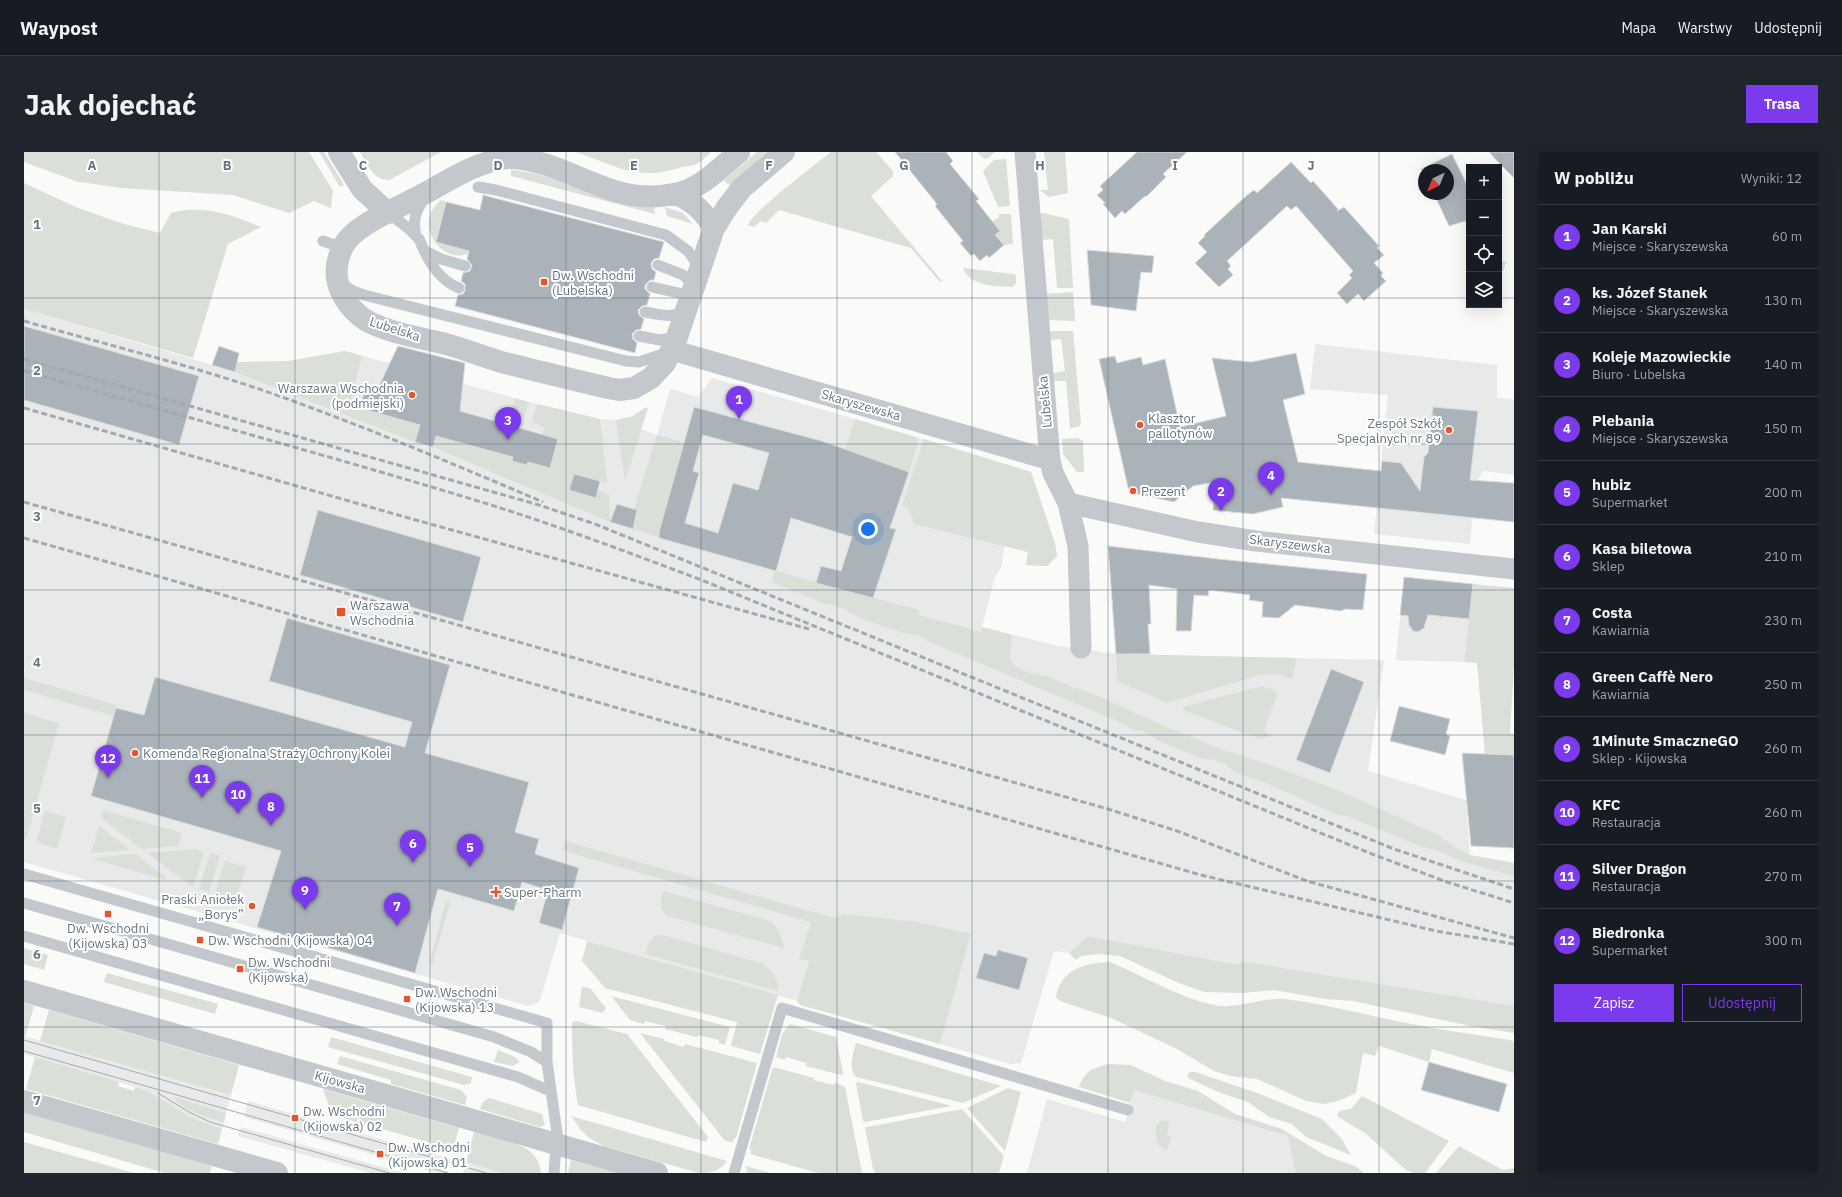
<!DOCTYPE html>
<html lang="pl">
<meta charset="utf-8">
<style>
:root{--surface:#171b24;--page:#20242c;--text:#f1f3f6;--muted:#9ea1a6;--line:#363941;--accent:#7c3aed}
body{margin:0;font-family:"IBM Plex Sans",sans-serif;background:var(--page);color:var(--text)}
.controls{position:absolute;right:12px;top:12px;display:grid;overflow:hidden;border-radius:0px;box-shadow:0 4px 16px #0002}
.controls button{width:36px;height:36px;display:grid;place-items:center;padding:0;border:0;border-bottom:1px solid var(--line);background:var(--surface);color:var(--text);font:20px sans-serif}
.compass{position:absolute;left:1394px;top:12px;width:36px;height:36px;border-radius:50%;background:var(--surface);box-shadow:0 4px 16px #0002;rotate:223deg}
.you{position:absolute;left:844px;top:377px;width:14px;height:14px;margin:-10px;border:3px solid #fff;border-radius:50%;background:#1a73e8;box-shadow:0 0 0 6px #1a73e833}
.badge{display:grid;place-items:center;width:26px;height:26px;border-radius:50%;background:var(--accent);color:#fff;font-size:13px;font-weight:700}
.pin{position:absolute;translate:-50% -33px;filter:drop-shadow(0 1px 2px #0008)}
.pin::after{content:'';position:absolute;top:21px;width:14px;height:12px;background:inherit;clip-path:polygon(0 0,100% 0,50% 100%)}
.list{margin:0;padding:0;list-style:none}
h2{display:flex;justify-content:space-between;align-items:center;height:52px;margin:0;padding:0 16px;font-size:17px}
h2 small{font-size:13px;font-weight:400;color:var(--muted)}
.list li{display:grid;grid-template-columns:26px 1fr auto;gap:12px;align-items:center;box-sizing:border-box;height:64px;padding:0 16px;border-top:1px solid var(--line)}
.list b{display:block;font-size:15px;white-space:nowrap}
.list p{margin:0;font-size:13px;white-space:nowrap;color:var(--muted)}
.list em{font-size:13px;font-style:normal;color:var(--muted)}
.actions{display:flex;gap:8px;padding:12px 16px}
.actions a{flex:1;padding:9px 0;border:1px solid var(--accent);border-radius:0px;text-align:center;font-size:14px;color:var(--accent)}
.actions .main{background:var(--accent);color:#fff}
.icon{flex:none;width:22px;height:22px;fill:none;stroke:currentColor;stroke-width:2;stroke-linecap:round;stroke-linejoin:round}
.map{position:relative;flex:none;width:1490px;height:1021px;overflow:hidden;border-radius:0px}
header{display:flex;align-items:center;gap:24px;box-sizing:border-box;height:56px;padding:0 20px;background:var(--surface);border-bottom:1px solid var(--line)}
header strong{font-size:19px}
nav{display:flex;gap:22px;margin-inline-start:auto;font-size:14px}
.intro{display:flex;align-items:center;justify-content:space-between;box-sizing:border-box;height:96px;padding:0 24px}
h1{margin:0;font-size:28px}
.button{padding:10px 18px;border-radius:0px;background:var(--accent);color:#fff;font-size:14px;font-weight:700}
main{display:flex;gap:24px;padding:0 24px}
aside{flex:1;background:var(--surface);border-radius:0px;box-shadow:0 4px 16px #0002}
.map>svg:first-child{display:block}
.built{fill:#e8e9e9}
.green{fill:#dadfd7}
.building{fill:#aab3b9;stroke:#dcdcda;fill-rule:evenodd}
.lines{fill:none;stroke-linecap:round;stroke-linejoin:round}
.service{stroke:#c3c8cc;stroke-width:11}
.minor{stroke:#c3c8cc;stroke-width:21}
.tertiary{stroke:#c3c8cc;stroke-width:22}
.tram{stroke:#a2aab0;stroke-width:1}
.rail{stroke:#a2aab0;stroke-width:3;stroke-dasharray:6 3;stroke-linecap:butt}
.grid{fill:none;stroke:#657683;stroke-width:1;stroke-opacity:0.55}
.poi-dot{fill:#e4572e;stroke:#fff;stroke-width:1.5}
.labels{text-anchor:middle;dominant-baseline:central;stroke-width:4;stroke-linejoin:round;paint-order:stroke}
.poi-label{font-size:13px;fill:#657683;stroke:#fff;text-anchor:start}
.street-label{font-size:13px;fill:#657683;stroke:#fff}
.grid-label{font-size:13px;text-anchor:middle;font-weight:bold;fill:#657683;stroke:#fff;stroke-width:4;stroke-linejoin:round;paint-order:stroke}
</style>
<header>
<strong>Waypost</strong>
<nav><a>Mapa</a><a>Warstwy</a><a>Udostępnij</a></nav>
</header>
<div class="intro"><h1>Jak dojechać</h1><a class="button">Trasa</a></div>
<main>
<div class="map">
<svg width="1490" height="1021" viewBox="0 0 1490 1021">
<rect width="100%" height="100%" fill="#fafaf8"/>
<!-- built -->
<path class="built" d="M0 157 188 213 191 206 212 212 213 210 265 209 321 199 505 250 576 267 592 268 633 283 646 237 674 245 688 226 831 267 1007 320 1031 392 1033 404 1023 414 1002 413 1004 400 980 394 978 414 971 425 958 475 1034 494 1092 502 1360 508 1344 619 1442 648 1446 703 1490 711V854L1218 809 1215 813 1064 784 1045 801 1030 799 997 911 987 912 916 892 947 782 820 762 810 766 775 807 785 809 773 849 536 781 516 848 512 852 504 854 0 710Z
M1291 192 1473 213V246L1490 247V323L1459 319 1455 325V328L1452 331 1446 392 1350 382 1364 243 1286 237Z
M1380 425 1449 432 1440 510 1372 508Z
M0 884 207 943 202 961 150 946 161 954 181 964 200 970 198 977 168 966 129 942 111 935 0 902Z
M1110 938 1265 984 1272 1021H1003L1023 947 1101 970Z
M224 949 426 1007 422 1021H412L220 965Z
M217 975 379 1021H347L214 984Z
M442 1010 478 1021H439Z"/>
<!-- green -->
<path class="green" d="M0 0H285L309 39 307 56 290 49 265 61 209 43 97 36 64 31 54 30 0 10Z
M295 0H300L320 33 316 35Z
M336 0H417L365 28C349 28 343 12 336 0Z
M552 0H687C683 4 676 11 670 13 666 14 663 14 658 15 615 30 592 14 552 0Z
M733 0H742L706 34 700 28Z
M807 0H852L869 19V24L847 44 919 130 915 129 887 96 755 58 742 71 737 69 730 75 724 73C727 61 793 11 807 0Z
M953 0H971L963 7 959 6Z
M1020 0H1041L1044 41 1025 45 1016 38H1024Z
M982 7 986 54 974 55 959 19 970 8Z
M487 18C496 19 505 20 514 22 549 32 594 59 630 55L631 62 487 24Z
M0 31 54 56 100 72 136 81 147 61C179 52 208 63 237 75L204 92 169 206 0 157Z
M417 48 422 50 412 89 446 97 445 101C423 112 399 85 406 63 408 57 413 52 417 48Z
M641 55 659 61 669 72 643 64Z
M1019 61 1045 67 1049 136H1033L1029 87 1017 88 1016 62Z
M975 62H987L989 92 980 93 971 83 976 79 968 69 975 66Z
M1475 108 1482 110 1475 130Z
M939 116 989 122 992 123V131L989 135C972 134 946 135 939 116Z
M1049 140 1051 169 1024 168 1022 142Z
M1026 179H1049L1057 272 1054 275 1046 276 1042 229H1028L1029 221 1041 219 1037 187 1026 188Z
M321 199 338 204 327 247 337 250 336 256 396 273 391 290 211 220 213 210 265 209Z
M491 246 505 250 499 268 486 264Z
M513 252 576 267 583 331 550 322 545 338 571 346 574 338 585 343 586 370 409 295 414 278 434 290 489 305 488 309 503 313 504 310 526 316 534 287 518 283 520 275 508 270Z
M622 255 624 256 601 329 592 268 609 264Z
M831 267 895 286 885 320 821 297Z
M633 283 661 291 634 385 609 377 613 358 610 357Z
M1054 286 1059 289 1060 320H1053L1039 302 1038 287Z
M900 287 1007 320 1031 392 1033 404 1023 414 1002 413 1004 400 890 372 886 358 878 354Z
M751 419 895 458V463L957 480 958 475 988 483 986 507 992 515 1006 521 1022 524 1078 546 1145 576 1199 598 1243 612 1318 640 1414 683 1433 697 1446 703 1490 711V724L1431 707 1421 701 1396 694 1323 664 1313 663 1245 632 1210 620 1201 612 1190 608 1179 607 1137 590 1120 579 1110 578 1091 568 903 489 896 484 876 480 846 470 830 463 822 458 811 453 801 452 748 430Z
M1449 432 1490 436V513L1486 581 1490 582V603L1461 602 1453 511 1440 510Z
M1092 502 1273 506 1268 527 1254 522 1235 523 1143 551 1093 529Z
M0 526 92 553 90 564 0 538Z
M1238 534 1250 538 1253 543 1240 579 1249 584 1236 587 1159 558V555Z
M0 561 35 571 2 688 0 687Z
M79 658 158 681 155 694 118 697 77 666Z
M21 659 42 665 33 697 12 690Z
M75 674 106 698 67 701Z
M541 689 810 766 820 762 893 770 947 782 916 892 776 853 773 849 785 809 775 807 787 770 547 701 539 697Z
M172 697 180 700 169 735 123 701Z
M186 701 196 704 185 740 175 737Z
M112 702 141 725V728L67 706Z
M201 709 222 715 212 748 191 742Z
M639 739 746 769C756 777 757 785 760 796L644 764C634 757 636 750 639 739Z
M422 749 426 750 408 813 406 810Z
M635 783 643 784 739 812C748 819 755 827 754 839L621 802 625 790 630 784Z
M1064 784 1215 813 1218 809 1490 854V881L1446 874 1329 849 1301 847 1250 838 1219 841 1181 840 1157 832 1096 804 1075 802 1057 804 1052 808 1045 801Z
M563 789 754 843 736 902 707 894 713 870 581 836 558 809Z
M0 796 24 803 20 818 0 812Z
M1086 810C1120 824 1153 845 1190 853 1211 858 1238 845 1262 847 1306 853 1349 865 1393 873 1424 879 1455 883 1486 888L1490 890V921L1408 897 1405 910 1355 894 1351 904 1339 901 1332 941 1314 949 1300 952 1282 949 1233 927 1206 924 1190 919 1153 897 1087 866 1036 849 1032 845C1037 817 1060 811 1086 810Z
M83 821 194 852 191 862 80 830Z
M558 835 566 836 582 856 578 861 555 855Z
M587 844 706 875 701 893 695 891V888L674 883 673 885 641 877 642 874 621 869 620 872 606 868Z
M0 851 10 854 1 885 0 884Z
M25 858 215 913 207 943 16 889Z
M552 869 603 882 684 985 682 990 554 953C549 926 548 899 548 871Z
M766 872 812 885 819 921 817 923 782 914 783 911 762 905 761 908 752 905 758 882Z
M616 881 640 887V889L660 895 661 892 733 911 712 986H710L709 990 701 989Z
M307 885 448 925 447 931 440 933 304 895Z
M832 891 977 934 939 951 832 925C824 916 829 902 832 891Z
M474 898 491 905 496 910 488 914 470 910Z
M316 904 437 938 443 945 441 953 367 932V928L313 912Z
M11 905 95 930 94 934 110 939 111 935 129 942 168 966 198 977 194 992 2 937Z
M1084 912 1107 913 1141 929 1174 939 1211 962 1258 977 1302 1004 1331 1014 1340 1021H1272L1264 984 1110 938 1106 951 1055 935C1061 918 1068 917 1084 912Z
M749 915 790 926 789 928 810 933 811 930 821 935 838 1021H794L726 1002 727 997H725Z
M1166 920H1171L1233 941 1298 967 1317 986 1327 1003 1282 985 1268 972 1245 965 1224 950 1197 941 1166 927 1163 923Z
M834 930 928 954 841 970 839 969 832 931Z
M984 936 997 940 981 999 943 956Z
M299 937 435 976 429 997 308 963Z
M1338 944 1425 989 1401 1021H1389L1382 1018 1341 981 1314 965 1313 963 1315 959 1327 957Z
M150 945 202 961 200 970C185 966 158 959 150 945Z
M465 946 518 962 521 973 516 975 456 957 459 950Z
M938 957 980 1004 975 1021H852L849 1017 841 976 843 975Z
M0 960 188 1014 186 1021H141L0 980Z
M547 964 703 1009C695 1019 688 1021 675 1021L580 994 565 986 557 978Z
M1138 968 1146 970 1143 983 1147 985 1143 998C1132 995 1131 984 1132 974Z
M450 980C474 987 515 990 517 1021H478L442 1010Z
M0 990 110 1021H0Z
M1435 994 1479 1018 1490 1016V1021H1412Z
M547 1008 594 1021H544Z
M722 1014 746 1021H723Z"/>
<!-- building -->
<path class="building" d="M871 0H922L929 9 926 12 955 47 952 49 976 79 971 83 980 93 965 106 963 103 956 109 950 102 947 104 936 91 939 89 911 54 913 52Z
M1113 0H1163L1139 22 1142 25 1122 45 1121 44 1101 62 1098 59 1091 66 1079 52 1081 51 1073 43 1079 38 1076 34Z
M1465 0H1490V26L1476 12Z
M1428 2 1445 37V68L1425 74 1410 42H1424V18H1400V22L1397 17Z
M1267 10 1287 31 1289 29 1314 57 1313 59 1320 55 1355 94 1353 96 1360 103 1350 111 1359 121 1357 124 1362 129 1340 149 1334 142 1323 152 1313 141 1328 126 1325 123 1329 119 1272 54 1267 58 1263 54 1203 109 1207 114 1204 117 1209 123 1195 135 1171 111 1183 100 1174 91 1181 84 1180 83 1222 44 1230 38 1233 41Z
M459 43 640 90 635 106 630 107 627 111 628 117 632 120 630 128H626L621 133V137L626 142 623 153 618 154 614 158 615 163 620 167 617 177 612 178 608 182 609 187 613 191 611 201 431 154 434 143 439 142 441 139V132L437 129 439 121 446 119 448 113 443 107 445 99 412 90 422 50 456 58Z
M1063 98 1130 104 1128 121 1117 120 1112 159 1067 153Z
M0 174 175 224 155 293 0 248Z
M195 194 215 201 211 220 188 213Z
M374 194 441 211 436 259 534 287 526 316 504 310 503 313 488 309 489 305 412 284 409 295 391 290 396 273 336 256 342 233 354 236Z
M1272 201 1281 242 1259 248 1274 310 1357 319 1358 309 1377 311 1396 339 1400 305 1404 301 1409 255 1454 259 1446 328 1490 331V370L1257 346 1259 355 1229 362 1197 359 1189 358 1191 330 1169 334 1150 350 1105 340 1075 207 1091 204 1093 211 1117 205 1119 213 1141 207 1156 275 1202 264 1188 206 1227 210Z
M670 255 798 289 885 320 866 376 872 377 849 446 792 431 797 414 817 419 828 385 767 366 752 419 635 386V380ZM679 283 745 301 734 338 709 331 694 381 661 371 675 321 669 319Z
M550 322 576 329 572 346 545 338Z
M593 352 613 358 609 377 586 370Z
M294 358 457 405 439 470 276 423Z
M1084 394 1194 407 1343 422 1339 458 1321 457 1317 459 1271 453 1255 466 1238 465 1239 450 1225 448 1226 443 1185 438 1184 444 1170 443 1167 479H1152L1153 437 1125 433 1127 472H1124L1126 502H1092Z
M1380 425 1449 432 1445 467 1404 463 1400 476 1394 480 1389 479 1385 473 1384 464 1376 463Z
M263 466 426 513 401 601 505 630 491 680 515 687 511 702 555 716 538 778 515 771 524 738 498 730 490 759 414 737 391 821 233 775 257 699 67 644 92 556 120 563 131 525 381 595 388 570 245 529Z
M1307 517 1340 530 1306 621 1272 608Z
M1375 554 1426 567 1422 582 1426 584 1421 603 1366 589Z
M1438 601 1490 603V696L1447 694Z
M974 798 1004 806 995 838 952 826 960 801 972 804Z
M1405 910 1483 932 1475 960 1397 938Z"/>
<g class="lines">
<!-- service -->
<path class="service" d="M454 35 472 38 642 83 664 99 676 116
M364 61C375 69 386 76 395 87 397 91 398 95 400 98 407 114 419 130 435 136
M392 84C388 67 392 59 401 45
M299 89 319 96
M401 99 417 107 441 114
M634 113 659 123 671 133
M317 131 329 139 340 143 602 209 615 210 645 200
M628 135 659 142 669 139
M621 160C636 163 647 166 662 160
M615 184 636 188 653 185
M0 722 523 871V910L533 981 530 1021
M0 751 470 885 507 900 523 910
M0 784 494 925 526 939
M710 1021 758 856 1104 958"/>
<!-- minor -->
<path class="minor" d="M1001 0 1026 308 1029 321 1044 351 1054 394 1057 496
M648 198 1026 308
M1044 351 1174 380 1232 389 1490 417"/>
<!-- tertiary -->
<path class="tertiary" d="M315 0 338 37 364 61
M715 0C696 16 676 38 650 42 640 44 626 45 615 44 572 40 529 6 485 6 473 6 461 11 451 15 431 23 412 36 392 46 372 57 341 69 325 86 316 96 311 113 313 126 315 142 327 158 340 167 360 180 398 186 422 192 440 197 457 204 474 209 511 219 548 227 584 236L595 238 610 236 627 226 641 211 653 185 690 76 704 54 718 36 760 0
M652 42C670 50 680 60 690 76
M0 839 633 1021
M0 949 253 1021"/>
<!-- tram -->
<path class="tram" d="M0 888 462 1021
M0 899 424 1021
M134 941 165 960 186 970 365 1021"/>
<!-- rail -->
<path class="rail" d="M0 169C80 192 162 212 241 239 335 272 427 311 519 350
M0 207 515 353 571 372 1370 697 1490 737
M0 219C155 263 310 305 464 352 537 375 609 402 680 429L1348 702 1423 730 1490 751
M0 256 381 365 785 477
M0 350 1084 657 1153 679 1283 729 1490 786
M0 386 1177 723 1412 779 1490 792"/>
</g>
<!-- grid -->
<path class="grid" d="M135 0V1021M271 0V1021M406 0V1021M542 0V1021M677 0V1021M813 0V1021M948 0V1021M1084 0V1021M1219 0V1021M1355 0V1021M0 146H1445M1475 146H1490M0 292H1490M0 438H1490M0 583H1490M0 729H1490M0 875H1490"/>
<!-- markers -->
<g class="poi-dot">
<rect x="516" y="126" width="8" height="8" rx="2"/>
<circle cx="388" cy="243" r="4"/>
<circle cx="1116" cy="273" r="4"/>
<circle cx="1425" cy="278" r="4"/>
<circle cx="1109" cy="339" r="4"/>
<rect x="312" y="455" width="10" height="10" rx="2"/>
<circle cx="111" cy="601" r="4"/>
<path d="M470 734h4v4h4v4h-4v4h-4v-4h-4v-4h4z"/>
<circle cx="228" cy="754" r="4"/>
<rect x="80" y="758" width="8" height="8" rx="2"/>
<rect x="172" y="784" width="8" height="8" rx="2"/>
<rect x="212" y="813" width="8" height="8" rx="2"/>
<rect x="379" y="843" width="8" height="8" rx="2"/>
<rect x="267" y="962" width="8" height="8" rx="2"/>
<rect x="352" y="998" width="8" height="8" rx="2"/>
</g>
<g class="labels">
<!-- poi labels -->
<g class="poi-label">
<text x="528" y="123">Dw. Wschodni<tspan x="528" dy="15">(Lubelska)</tspan></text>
<text x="380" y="236" text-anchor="end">Warszawa Wschodnia<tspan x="380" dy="15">(podmiejski)</tspan></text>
<text x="1124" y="266">Klasztor<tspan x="1124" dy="15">pallotynów</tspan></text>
<text x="1417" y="271" text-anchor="end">Zespół Szkół<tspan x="1417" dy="15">Specjalnych nr 89</tspan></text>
<text x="1117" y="339">Prezent</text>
<text x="326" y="453">Warszawa<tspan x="326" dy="15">Wschodnia</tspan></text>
<text x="119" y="601">Komenda Regionalna Straży Ochrony Kolei</text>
<text x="480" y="740">Super-Pharm</text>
<text x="220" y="747" text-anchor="end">Praski Aniołek<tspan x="220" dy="15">„Borys”</tspan></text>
<text x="84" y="776" text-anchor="middle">Dw. Wschodni<tspan x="84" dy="15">(Kijowska) 03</tspan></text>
<text x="184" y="788">Dw. Wschodni (Kijowska) 04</text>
<text x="224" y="810">Dw. Wschodni<tspan x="224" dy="15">(Kijowska)</tspan></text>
<text x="391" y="840">Dw. Wschodni<tspan x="391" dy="15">(Kijowska) 13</tspan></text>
<text x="279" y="959">Dw. Wschodni<tspan x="279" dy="15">(Kijowska) 02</tspan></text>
<text x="364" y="995">Dw. Wschodni<tspan x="364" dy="15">(Kijowska) 01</tspan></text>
</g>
<!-- street labels -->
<g class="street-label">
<text transform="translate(371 177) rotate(18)">Lubelska</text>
<text transform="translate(1021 250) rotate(-95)">Lubelska</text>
<text transform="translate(837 253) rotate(16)">Skaryszewska</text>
<text transform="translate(1266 392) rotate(7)">Skaryszewska</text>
<text transform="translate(316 930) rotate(16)">Kijowska</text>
</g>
</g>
<g class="grid-label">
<text x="68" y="18">A</text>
<text x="203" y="18">B</text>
<text x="339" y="18">C</text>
<text x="474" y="18">D</text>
<text x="610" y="18">E</text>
<text x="745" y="18">F</text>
<text x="880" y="18">G</text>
<text x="1016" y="18">H</text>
<text x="1151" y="18">I</text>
<text x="1287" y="18">J</text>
<text x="13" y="77">1</text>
<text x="13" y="223">2</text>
<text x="13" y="369">3</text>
<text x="13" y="515">4</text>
<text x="13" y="661">5</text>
<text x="13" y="807">6</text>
<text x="13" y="953">7</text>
</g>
</svg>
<div class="controls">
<button>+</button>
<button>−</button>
<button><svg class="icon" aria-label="locate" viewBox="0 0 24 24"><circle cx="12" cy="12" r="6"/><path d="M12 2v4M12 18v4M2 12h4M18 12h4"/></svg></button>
<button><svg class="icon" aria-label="layers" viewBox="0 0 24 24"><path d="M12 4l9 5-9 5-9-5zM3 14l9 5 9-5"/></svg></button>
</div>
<svg class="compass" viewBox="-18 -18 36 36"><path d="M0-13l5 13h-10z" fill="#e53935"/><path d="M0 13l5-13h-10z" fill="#9ea1a6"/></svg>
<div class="you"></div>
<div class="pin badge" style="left:715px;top:267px">1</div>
<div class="pin badge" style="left:1197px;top:359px">2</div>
<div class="pin badge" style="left:484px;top:288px">3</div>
<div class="pin badge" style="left:1247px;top:343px">4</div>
<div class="pin badge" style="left:446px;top:715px">5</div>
<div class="pin badge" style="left:389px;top:711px">6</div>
<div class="pin badge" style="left:373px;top:774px">7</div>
<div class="pin badge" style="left:247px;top:674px">8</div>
<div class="pin badge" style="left:281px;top:758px">9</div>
<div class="pin badge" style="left:214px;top:662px">10</div>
<div class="pin badge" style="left:178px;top:646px">11</div>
<div class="pin badge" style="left:84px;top:626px">12</div>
</div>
<aside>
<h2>W pobliżu<small>Wyniki: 12</small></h2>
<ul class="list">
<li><span class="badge">1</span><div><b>Jan Karski</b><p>Miejsce · Skaryszewska</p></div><em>60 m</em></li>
<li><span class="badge">2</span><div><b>ks. Józef Stanek</b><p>Miejsce · Skaryszewska</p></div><em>130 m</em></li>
<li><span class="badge">3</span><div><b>Koleje Mazowieckie</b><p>Biuro · Lubelska</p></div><em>140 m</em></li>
<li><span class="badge">4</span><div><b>Plebania</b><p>Miejsce · Skaryszewska</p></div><em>150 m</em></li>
<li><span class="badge">5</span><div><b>hubiz</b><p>Supermarket</p></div><em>200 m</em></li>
<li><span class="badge">6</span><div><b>Kasa biletowa</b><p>Sklep</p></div><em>210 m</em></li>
<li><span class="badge">7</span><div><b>Costa</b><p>Kawiarnia</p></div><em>230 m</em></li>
<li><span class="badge">8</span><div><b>Green Caffè Nero</b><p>Kawiarnia</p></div><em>250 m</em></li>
<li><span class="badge">9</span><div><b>1Minute SmaczneGO</b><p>Sklep · Kijowska</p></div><em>260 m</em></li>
<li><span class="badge">10</span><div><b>KFC</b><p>Restauracja</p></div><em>260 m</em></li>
<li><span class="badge">11</span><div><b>Silver Dragon</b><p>Restauracja</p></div><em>270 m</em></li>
<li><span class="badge">12</span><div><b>Biedronka</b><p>Supermarket</p></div><em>300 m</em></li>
</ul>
<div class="actions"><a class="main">Zapisz</a><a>Udostępnij</a></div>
</aside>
</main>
